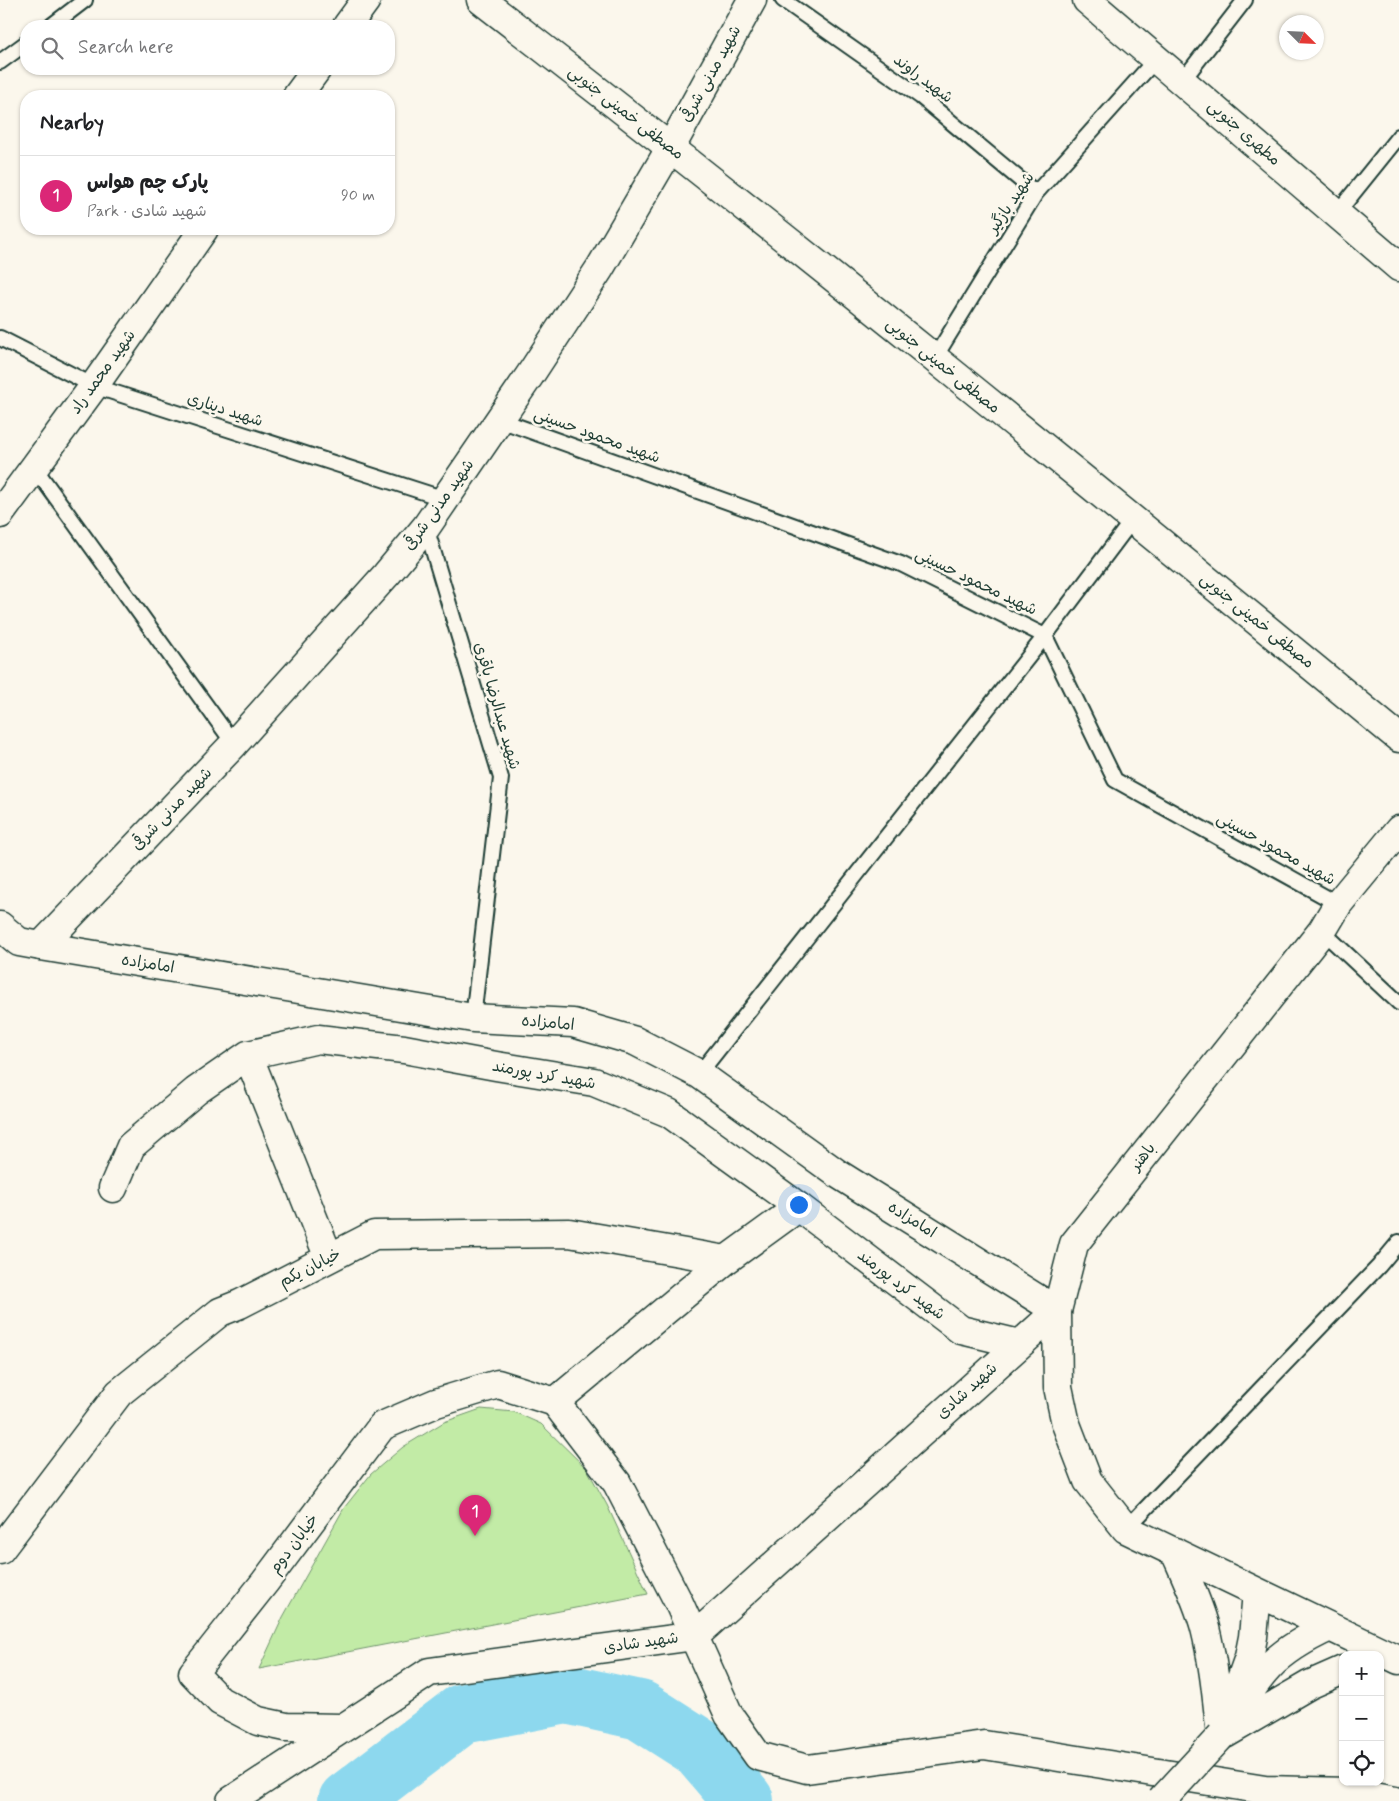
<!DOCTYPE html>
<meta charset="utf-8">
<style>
:root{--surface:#fff;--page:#f2f2f2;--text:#202124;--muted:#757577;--line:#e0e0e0;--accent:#db2777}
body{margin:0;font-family:Mynerve,"Playpen Sans Arabic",sans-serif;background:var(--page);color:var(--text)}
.controls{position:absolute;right:15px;bottom:15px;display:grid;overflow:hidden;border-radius:10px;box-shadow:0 1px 4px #0004}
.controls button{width:45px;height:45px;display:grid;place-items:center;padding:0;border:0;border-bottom:1px solid var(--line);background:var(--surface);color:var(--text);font:25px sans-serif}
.compass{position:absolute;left:1279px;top:15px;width:45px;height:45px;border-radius:50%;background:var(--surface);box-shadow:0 1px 4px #0004;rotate:114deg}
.you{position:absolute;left:798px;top:1204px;width:18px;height:18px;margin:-12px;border:4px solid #fff;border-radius:50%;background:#1a73e8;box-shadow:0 0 0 8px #1a73e833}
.badge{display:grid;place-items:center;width:32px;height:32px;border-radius:50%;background:var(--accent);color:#fff;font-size:16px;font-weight:700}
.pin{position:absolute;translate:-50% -41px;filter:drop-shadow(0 1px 2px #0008)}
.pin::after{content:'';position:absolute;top:26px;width:18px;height:15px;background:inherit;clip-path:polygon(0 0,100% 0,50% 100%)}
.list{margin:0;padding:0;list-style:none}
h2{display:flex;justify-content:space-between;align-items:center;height:65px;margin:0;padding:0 20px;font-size:21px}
h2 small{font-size:16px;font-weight:400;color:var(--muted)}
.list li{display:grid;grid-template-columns:32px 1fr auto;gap:15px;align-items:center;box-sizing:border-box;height:80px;padding:0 20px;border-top:1px solid var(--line)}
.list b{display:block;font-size:19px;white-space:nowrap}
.list p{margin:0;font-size:16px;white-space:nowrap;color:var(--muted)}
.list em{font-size:16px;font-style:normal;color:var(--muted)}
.icon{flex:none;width:28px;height:28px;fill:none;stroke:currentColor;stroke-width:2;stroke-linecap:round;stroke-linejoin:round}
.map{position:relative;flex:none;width:1399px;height:1801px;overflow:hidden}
.search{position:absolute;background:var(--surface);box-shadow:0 1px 4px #0004;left:20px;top:20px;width:375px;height:55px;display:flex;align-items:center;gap:12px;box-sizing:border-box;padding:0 18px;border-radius:20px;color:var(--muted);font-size:19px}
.panel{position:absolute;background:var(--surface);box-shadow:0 1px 4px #0004;left:20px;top:90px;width:375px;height:145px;border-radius:20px}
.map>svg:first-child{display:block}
.green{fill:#c2eba6;stroke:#70946d}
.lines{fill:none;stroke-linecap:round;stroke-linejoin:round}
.river{stroke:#8dd8ee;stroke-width:60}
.service-casing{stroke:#1f3d34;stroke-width:18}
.minor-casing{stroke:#1f3d34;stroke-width:31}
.tertiary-casing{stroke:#1f3d34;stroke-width:31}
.secondary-casing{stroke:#1f3d34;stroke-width:31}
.service{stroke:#fbf7ec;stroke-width:14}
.minor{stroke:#fbf7ec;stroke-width:28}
.tertiary{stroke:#fbf7ec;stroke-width:28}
.secondary{stroke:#fbf7ec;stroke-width:28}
.secondary-bridge-casing{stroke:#1f3d34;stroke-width:31;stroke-linecap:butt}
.secondary-bridge{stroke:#fbf7ec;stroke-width:28}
.labels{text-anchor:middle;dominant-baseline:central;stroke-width:5;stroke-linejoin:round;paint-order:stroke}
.street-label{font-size:16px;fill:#1f3d34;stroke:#fbf7ec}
</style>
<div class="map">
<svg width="1399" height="1801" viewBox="0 0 1399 1801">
<rect width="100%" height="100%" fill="#fbf7ec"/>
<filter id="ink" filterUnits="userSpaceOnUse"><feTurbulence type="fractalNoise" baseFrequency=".02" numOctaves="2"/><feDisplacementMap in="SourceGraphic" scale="10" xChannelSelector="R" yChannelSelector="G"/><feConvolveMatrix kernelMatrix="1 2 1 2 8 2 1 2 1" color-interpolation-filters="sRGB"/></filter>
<g filter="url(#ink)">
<!-- green -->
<path class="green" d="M481 1409 514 1412 541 1424 587 1469 607 1505 648 1594 259 1669 283 1617 344 1508 371 1474 403 1447 444 1422Z"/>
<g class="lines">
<!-- river -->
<path class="river" d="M348 1801 462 1714 566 1694 640 1710 698 1747 744 1801"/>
<!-- service casing -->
<g class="service-casing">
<path id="service" d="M783 0 921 97 1036 193
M51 26 85 0
M0 62 26 43
M1183 80 1245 0
M1337 213 1399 136
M0 338 94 386 445 499
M934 359 1036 193 1157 58
M500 420 901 564 1045 636 1115 780 1338 904
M34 467 234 744
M426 527 501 778 473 1018
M1322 931 1399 1003
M699 1074 1045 636 1133 519
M1126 1529 1379 1266 1399 1242"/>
</g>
<!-- minor casing -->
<g class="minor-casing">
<path id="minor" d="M347 26 366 0
M297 96 317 69
M0 514 94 386 204 229
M41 946 234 744 386 575 426 527 530 375 600 268 671 147 752 0
M248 1055 329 1258
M113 1188 131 1146 196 1091 248 1055 318 1039 404 1049 496 1066 594 1082 669 1113 799 1207 961 1330 1020 1344
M0 1550 119 1393 220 1312 240 1304 374 1235 569 1233 726 1260
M342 1728 286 1727 258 1721 220 1701 193 1673 265 1582 382 1426 436 1403 498 1384 555 1402 726 1260 799 1207
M231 1801 429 1672 695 1636 1057 1311"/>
</g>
<!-- tertiary casing -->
<g class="tertiary-casing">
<path id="tertiary" d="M481 0C792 240 1096 488 1399 738
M0 926 19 942 41 946 473 1018 573 1023 635 1041 699 1074 838 1174 1057 1311
M555 1402 617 1483 679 1603 729 1715 758 1756 807 1769 984 1745 1265 1790 1349 1792 1395 1801"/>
</g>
<!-- secondary casing -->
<g class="secondary-casing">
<path id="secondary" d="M1087 0 1399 267
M1399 830 1338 904 1322 931 1074 1244 1057 1311 1058 1387 1066 1424 1088 1481 1126 1529 1399 1660
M1175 1552C1186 1577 1198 1602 1205 1628 1214 1664 1217 1700 1221 1736
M1234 1699 1249 1657 1253 1637 1257 1592
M1225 1734 1309 1685 1343 1670
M1221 1736C1236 1713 1250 1687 1269 1667 1286 1649 1308 1637 1330 1627"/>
</g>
<!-- service -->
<use href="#service" class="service"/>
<!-- minor -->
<use href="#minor" class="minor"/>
<!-- tertiary -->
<use href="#tertiary" class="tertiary"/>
<!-- secondary -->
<use href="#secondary" class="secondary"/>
<!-- secondary-bridge casing -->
<g class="secondary-bridge-casing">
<path id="secondary-bridge" d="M1161 1801 1221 1736"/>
</g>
<!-- secondary-bridge -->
<use href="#secondary-bridge" class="secondary-bridge"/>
</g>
</g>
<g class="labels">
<!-- street labels -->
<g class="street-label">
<text transform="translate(711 74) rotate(-61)">شهید مدنی شرقی</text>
<text transform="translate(923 79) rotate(37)">شهید راوند</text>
<text transform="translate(626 113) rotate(38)">مصطفی خمینی جنوبی</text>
<text transform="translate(1244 133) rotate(41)">مطهری جنوبی</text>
<text transform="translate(1011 203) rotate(-56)">شهید بازگیر</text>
<text transform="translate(943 366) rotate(39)">مصطفی خمینی جنوبی</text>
<text transform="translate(103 372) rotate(-54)">شهید محمد راد</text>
<text transform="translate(225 410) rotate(18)">شهید دیناری</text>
<text transform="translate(597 436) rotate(20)">شهید محمود حسینی</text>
<text transform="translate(439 505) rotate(-54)">شهید مدنی شرقی</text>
<text transform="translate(976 582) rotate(26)">شهید محمود حسینی</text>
<text transform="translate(1257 621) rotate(39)">مصطفی خمینی جنوبی</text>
<text transform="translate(497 706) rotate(74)">شهید عبدالرضا باقری</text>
<text transform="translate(172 809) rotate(-46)">شهید مدنی شرقی</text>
<text transform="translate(1276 849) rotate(29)">شهید محمود حسینی</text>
<text transform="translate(148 964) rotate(9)">امامزاده</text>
<text transform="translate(548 1023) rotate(5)">امامزاده</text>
<text transform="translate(544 1075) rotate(10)">شهید کرد پورمند</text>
<text transform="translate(1143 1157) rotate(-52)">باهنر</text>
<text transform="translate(912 1220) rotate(32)">امامزاده</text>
<text transform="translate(310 1268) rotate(-27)">خیابان یکم</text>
<text transform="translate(901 1285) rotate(37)">شهید کرد پورمند</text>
<text transform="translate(967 1391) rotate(-42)">شهید شادی</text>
<text transform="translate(294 1544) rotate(-53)">خیابان دوم</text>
<text transform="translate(641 1643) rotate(-8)">شهید شادی</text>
</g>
</g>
</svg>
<div class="controls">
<button>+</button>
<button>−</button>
<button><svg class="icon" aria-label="locate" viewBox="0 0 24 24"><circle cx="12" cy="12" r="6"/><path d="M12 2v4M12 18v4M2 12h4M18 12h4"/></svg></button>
</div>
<svg class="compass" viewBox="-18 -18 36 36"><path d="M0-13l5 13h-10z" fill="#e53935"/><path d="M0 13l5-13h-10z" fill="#757577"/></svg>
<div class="you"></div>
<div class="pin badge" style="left:475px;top:1536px">1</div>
<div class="search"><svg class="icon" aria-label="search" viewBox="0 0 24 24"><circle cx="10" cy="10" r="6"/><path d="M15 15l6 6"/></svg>Search here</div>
<section class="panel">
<h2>Nearby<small></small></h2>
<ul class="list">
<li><span class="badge">1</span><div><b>پارک چم هواس</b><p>Park · شهید شادی</p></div><em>90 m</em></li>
</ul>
</section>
</div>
